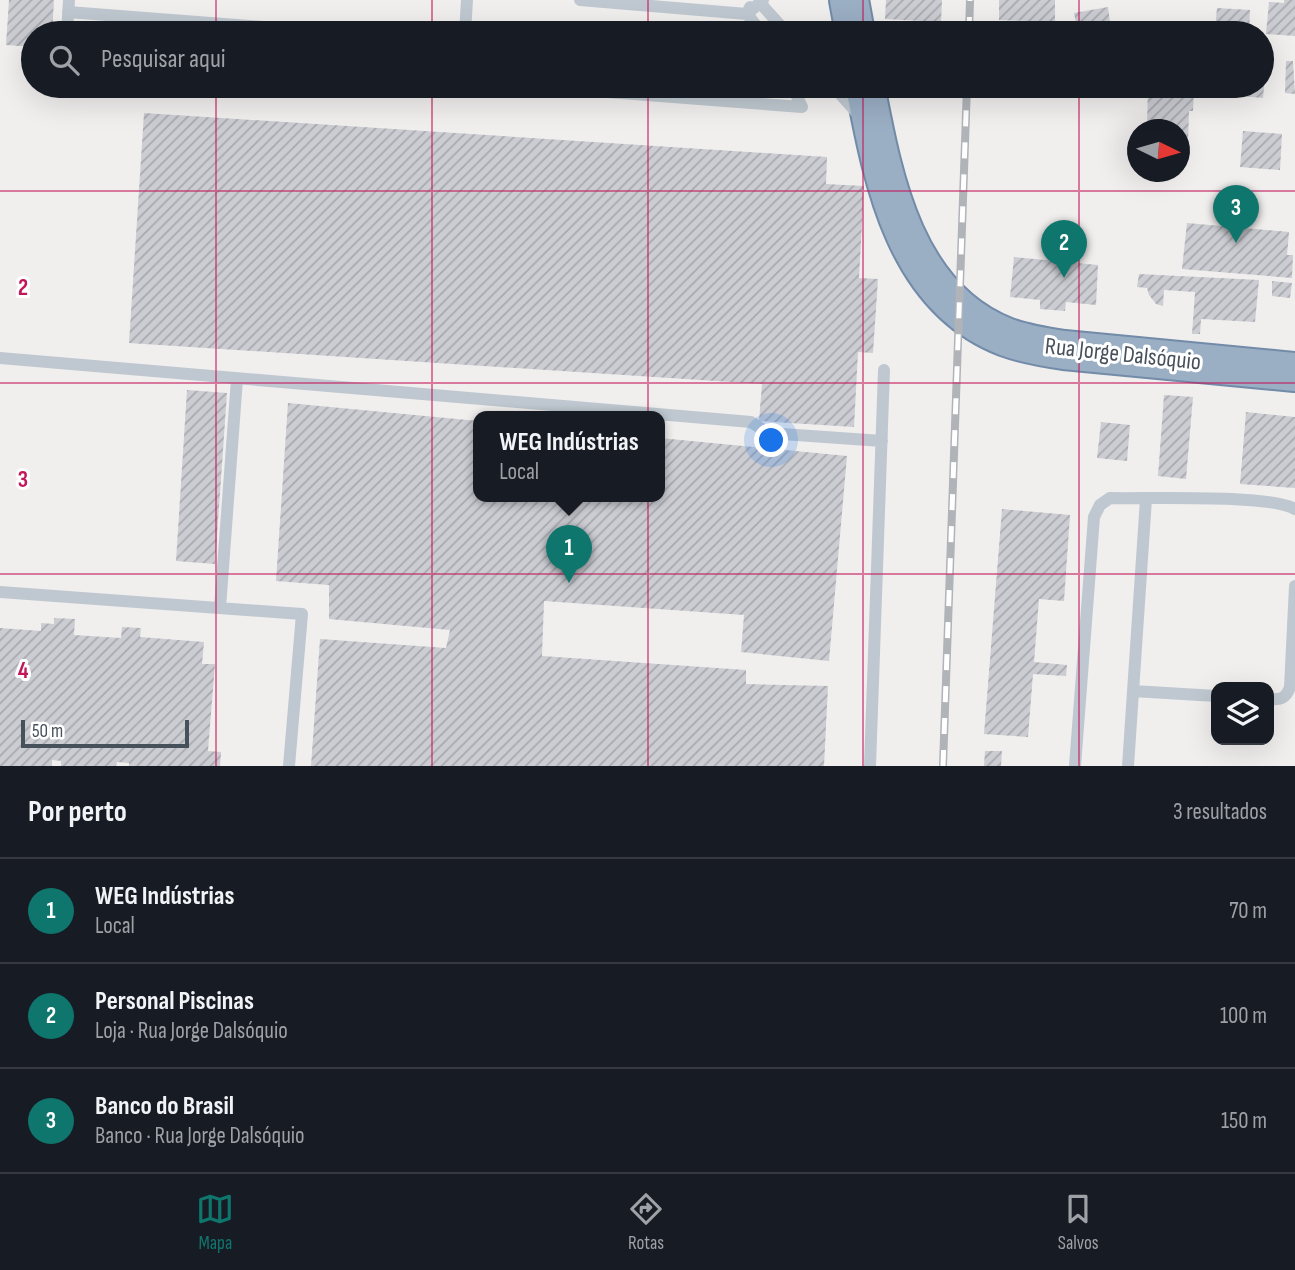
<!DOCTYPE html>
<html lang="pt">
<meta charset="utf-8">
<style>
:root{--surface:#171b24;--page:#20242c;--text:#f1f3f6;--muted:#9ea1a6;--line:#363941;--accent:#0f766e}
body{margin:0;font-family:"Sofia Sans Condensed",sans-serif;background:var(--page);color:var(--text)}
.controls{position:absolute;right:21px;bottom:21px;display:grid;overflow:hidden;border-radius:14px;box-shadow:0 7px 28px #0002}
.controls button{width:63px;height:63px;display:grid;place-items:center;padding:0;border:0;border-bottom:2px solid var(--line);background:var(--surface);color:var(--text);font:35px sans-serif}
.compass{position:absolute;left:1127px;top:119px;width:63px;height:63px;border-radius:50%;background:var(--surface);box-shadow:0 7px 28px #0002;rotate:95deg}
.scale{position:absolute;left:21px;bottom:18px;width:168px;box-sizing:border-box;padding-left:7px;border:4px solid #47515b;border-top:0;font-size:19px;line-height:24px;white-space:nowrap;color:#47515b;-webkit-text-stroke:5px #fff;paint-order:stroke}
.you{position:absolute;left:772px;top:441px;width:24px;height:24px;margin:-18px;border:5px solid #fff;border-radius:50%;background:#1a73e8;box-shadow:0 0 0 10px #1a73e833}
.badge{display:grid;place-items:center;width:46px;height:46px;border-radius:50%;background:var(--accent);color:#fff;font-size:23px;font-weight:700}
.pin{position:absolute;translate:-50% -58px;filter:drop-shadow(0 2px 4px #0008)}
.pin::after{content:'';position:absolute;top:37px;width:24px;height:21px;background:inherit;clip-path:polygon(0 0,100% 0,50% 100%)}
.popup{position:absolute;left:473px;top:411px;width:192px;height:91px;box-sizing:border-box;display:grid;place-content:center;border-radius:14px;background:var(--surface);filter:drop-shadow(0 2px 5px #0005);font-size:23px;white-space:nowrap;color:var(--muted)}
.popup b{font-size:26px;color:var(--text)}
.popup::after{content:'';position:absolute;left:50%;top:100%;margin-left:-14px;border:14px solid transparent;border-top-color:var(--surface)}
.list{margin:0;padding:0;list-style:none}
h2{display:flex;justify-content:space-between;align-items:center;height:91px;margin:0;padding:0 28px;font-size:30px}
h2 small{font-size:23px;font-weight:400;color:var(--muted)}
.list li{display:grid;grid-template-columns:46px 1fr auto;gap:21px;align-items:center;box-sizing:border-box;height:105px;padding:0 28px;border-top:2px solid var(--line)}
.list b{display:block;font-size:26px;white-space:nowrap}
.list p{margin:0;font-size:23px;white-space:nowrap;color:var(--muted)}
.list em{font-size:23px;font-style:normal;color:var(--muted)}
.icon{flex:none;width:38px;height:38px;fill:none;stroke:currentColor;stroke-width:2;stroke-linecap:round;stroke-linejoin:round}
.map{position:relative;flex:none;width:1295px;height:766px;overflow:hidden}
.search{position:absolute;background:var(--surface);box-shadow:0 7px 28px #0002;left:21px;right:21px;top:21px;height:77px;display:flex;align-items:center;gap:18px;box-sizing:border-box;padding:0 24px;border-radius:38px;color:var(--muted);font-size:26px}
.sheet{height:406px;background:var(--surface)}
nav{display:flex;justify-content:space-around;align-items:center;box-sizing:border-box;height:98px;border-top:2px solid var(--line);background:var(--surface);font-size:19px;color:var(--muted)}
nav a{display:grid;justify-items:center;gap:4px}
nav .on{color:var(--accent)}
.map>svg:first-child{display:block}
.building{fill:url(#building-hatch)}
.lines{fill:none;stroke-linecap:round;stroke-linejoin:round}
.trunk-casing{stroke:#728ba8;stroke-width:42}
.service{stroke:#bfc8d0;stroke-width:12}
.trunk{stroke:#9aaec4;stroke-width:38}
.rail-casing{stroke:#b0b3b8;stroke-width:8}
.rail{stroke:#fff;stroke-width:5;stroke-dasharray:16;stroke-linecap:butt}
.grid{fill:none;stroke:#c2185b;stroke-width:2;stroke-opacity:0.55}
.labels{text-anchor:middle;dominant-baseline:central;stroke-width:6;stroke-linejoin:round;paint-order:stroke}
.street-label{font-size:24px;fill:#47515b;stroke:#fff}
.grid-label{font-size:23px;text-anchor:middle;font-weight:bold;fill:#c2185b;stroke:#fff;stroke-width:6;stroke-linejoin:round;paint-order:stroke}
</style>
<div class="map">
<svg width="1295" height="766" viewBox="0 0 1295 766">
<defs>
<pattern id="building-hatch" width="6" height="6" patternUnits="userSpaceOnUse" patternTransform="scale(1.75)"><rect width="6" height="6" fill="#cbcdd3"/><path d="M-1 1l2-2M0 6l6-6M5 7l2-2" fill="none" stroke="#a7a9ae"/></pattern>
</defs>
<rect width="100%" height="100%" fill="#f1eeee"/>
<!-- building -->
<path class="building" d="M9 0H54L52 33H33V47L6 45Z
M886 0H942L941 22 885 19Z
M999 0H1055V22L999 20Z
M1284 0H1295V36L1266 34 1269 2 1284 3Z
M1108 7 1111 30 1078 33 1074 13Z
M1217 8 1250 10 1249 33 1215 30Z
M1286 61H1293L1295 94 1285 93Z
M1262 75 1265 76 1263 98 1217 94 1218 86H1262Z
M1148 86H1178V89H1194L1193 111H1189L1188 141 1180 140V130H1157V126L1147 125Z
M144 113 827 157 826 184 864 186 859 278 878 279 873 353 858 352 854 427 759 421 762 384 129 343Z
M1243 131 1282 134 1280 170 1240 167Z
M1187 223 1289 232 1287 255H1293L1292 278 1182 269Z
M1014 257 1098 265 1096 305 1066 302 1065 311 1040 309V300L1010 297Z
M1139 274 1259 280 1255 322 1201 319 1200 334H1192L1195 292 1164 290 1163 306 1156 304 1149 295 1147 288 1137 287Z
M1272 281 1292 283 1290 298 1272 296Z
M187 390 227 393 215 564 176 561Z
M1164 395 1193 397 1186 479 1158 476Z
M288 403 478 421V497H660V438L847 456 829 661 741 652 744 615 544 601 542 656 746 670V684L828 686 824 766H311L320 639 446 648 450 630 329 619V585L276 581Z
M1246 412 1295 417V488L1240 484Z
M1101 422 1130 425 1127 461 1097 458Z
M1002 509 1070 515 1064 601 1039 599 1034 662 1067 665 1066 676 1033 674 1028 737 984 734Z
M54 618 75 619 74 635 121 638 122 627 141 628 140 637 204 642 202 664H215L208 751 221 752 220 766H129V763L117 762 116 766H61V761L52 760V766H0V628L41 631V623L54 624Z
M985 751H1002L1001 766H984Z"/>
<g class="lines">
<!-- trunk casing -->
<g class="trunk-casing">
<path id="trunk" d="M849 0 855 33
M865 86C883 180 905 298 1006 337 1025 344 1044 347 1064 350L1295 372"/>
</g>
<!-- service -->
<path class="service" d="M580 0 747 14 763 0
M761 4 787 33
M750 7 747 14 762 33
M68 12 341 33
M67 33 69 0
M465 33 467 0
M529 86 802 107 792 86
M833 86 858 114
M0 358 751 422 768 433 882 441
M0 592 302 614 289 766
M220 608 237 379
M1133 691 1216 696
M1269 699C1280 700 1286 699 1290 687L1295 586
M870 766 884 370
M1075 766 1094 517 1100 505 1110 498C1146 499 1270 494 1295 509
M1128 766 1146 499"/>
<!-- trunk -->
<use href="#trunk" class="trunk"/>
<!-- rail casing -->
<g class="rail-casing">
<path id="rail" d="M969 33 970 0
M943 766 967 86"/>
</g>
<!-- rail -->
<use href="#rail" class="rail"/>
</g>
<!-- grid -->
<path class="grid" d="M216 0V33M432 0V33M648 0V33M863 0V33M1079 0V33M216 86V766M432 86V766M648 86V766M863 86V766M1079 86V766M0 191H1295M0 383H1295M0 574H1295"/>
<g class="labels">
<!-- street labels -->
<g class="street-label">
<text transform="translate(1123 354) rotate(6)">Rua Jorge Dalsóquio</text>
</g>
</g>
<g class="grid-label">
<text x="23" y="295">2</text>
<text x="23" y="487">3</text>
<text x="23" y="678">4</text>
</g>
</svg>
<div class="controls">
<button><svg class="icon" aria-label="layers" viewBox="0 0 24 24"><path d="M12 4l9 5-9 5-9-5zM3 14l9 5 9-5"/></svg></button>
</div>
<svg class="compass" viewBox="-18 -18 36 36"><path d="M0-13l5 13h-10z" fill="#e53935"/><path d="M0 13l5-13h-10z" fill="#9ea1a6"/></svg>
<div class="scale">50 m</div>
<div class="you"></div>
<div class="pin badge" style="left:569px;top:583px">1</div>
<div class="popup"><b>WEG Indústrias</b>Local</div>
<div class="pin badge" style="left:1064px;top:278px">2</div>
<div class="pin badge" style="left:1236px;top:243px">3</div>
<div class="search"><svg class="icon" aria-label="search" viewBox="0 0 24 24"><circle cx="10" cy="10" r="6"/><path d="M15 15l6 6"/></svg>Pesquisar aqui</div>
</div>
<section class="sheet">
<h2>Por perto<small>3 resultados</small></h2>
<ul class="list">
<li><span class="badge">1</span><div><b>WEG Indústrias</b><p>Local</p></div><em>70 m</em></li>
<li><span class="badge">2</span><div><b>Personal Piscinas</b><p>Loja · Rua Jorge Dalsóquio</p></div><em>100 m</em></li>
<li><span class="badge">3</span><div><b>Banco do Brasil</b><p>Banco · Rua Jorge Dalsóquio</p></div><em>150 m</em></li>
</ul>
</section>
<nav>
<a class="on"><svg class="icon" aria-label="map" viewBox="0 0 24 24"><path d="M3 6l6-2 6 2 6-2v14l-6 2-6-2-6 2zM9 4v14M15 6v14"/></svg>Mapa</a>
<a><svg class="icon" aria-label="directions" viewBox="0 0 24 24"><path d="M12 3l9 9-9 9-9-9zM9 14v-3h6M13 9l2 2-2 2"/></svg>Rotas</a>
<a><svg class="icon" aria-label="saved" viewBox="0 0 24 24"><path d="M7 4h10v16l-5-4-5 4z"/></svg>Salvos</a>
</nav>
